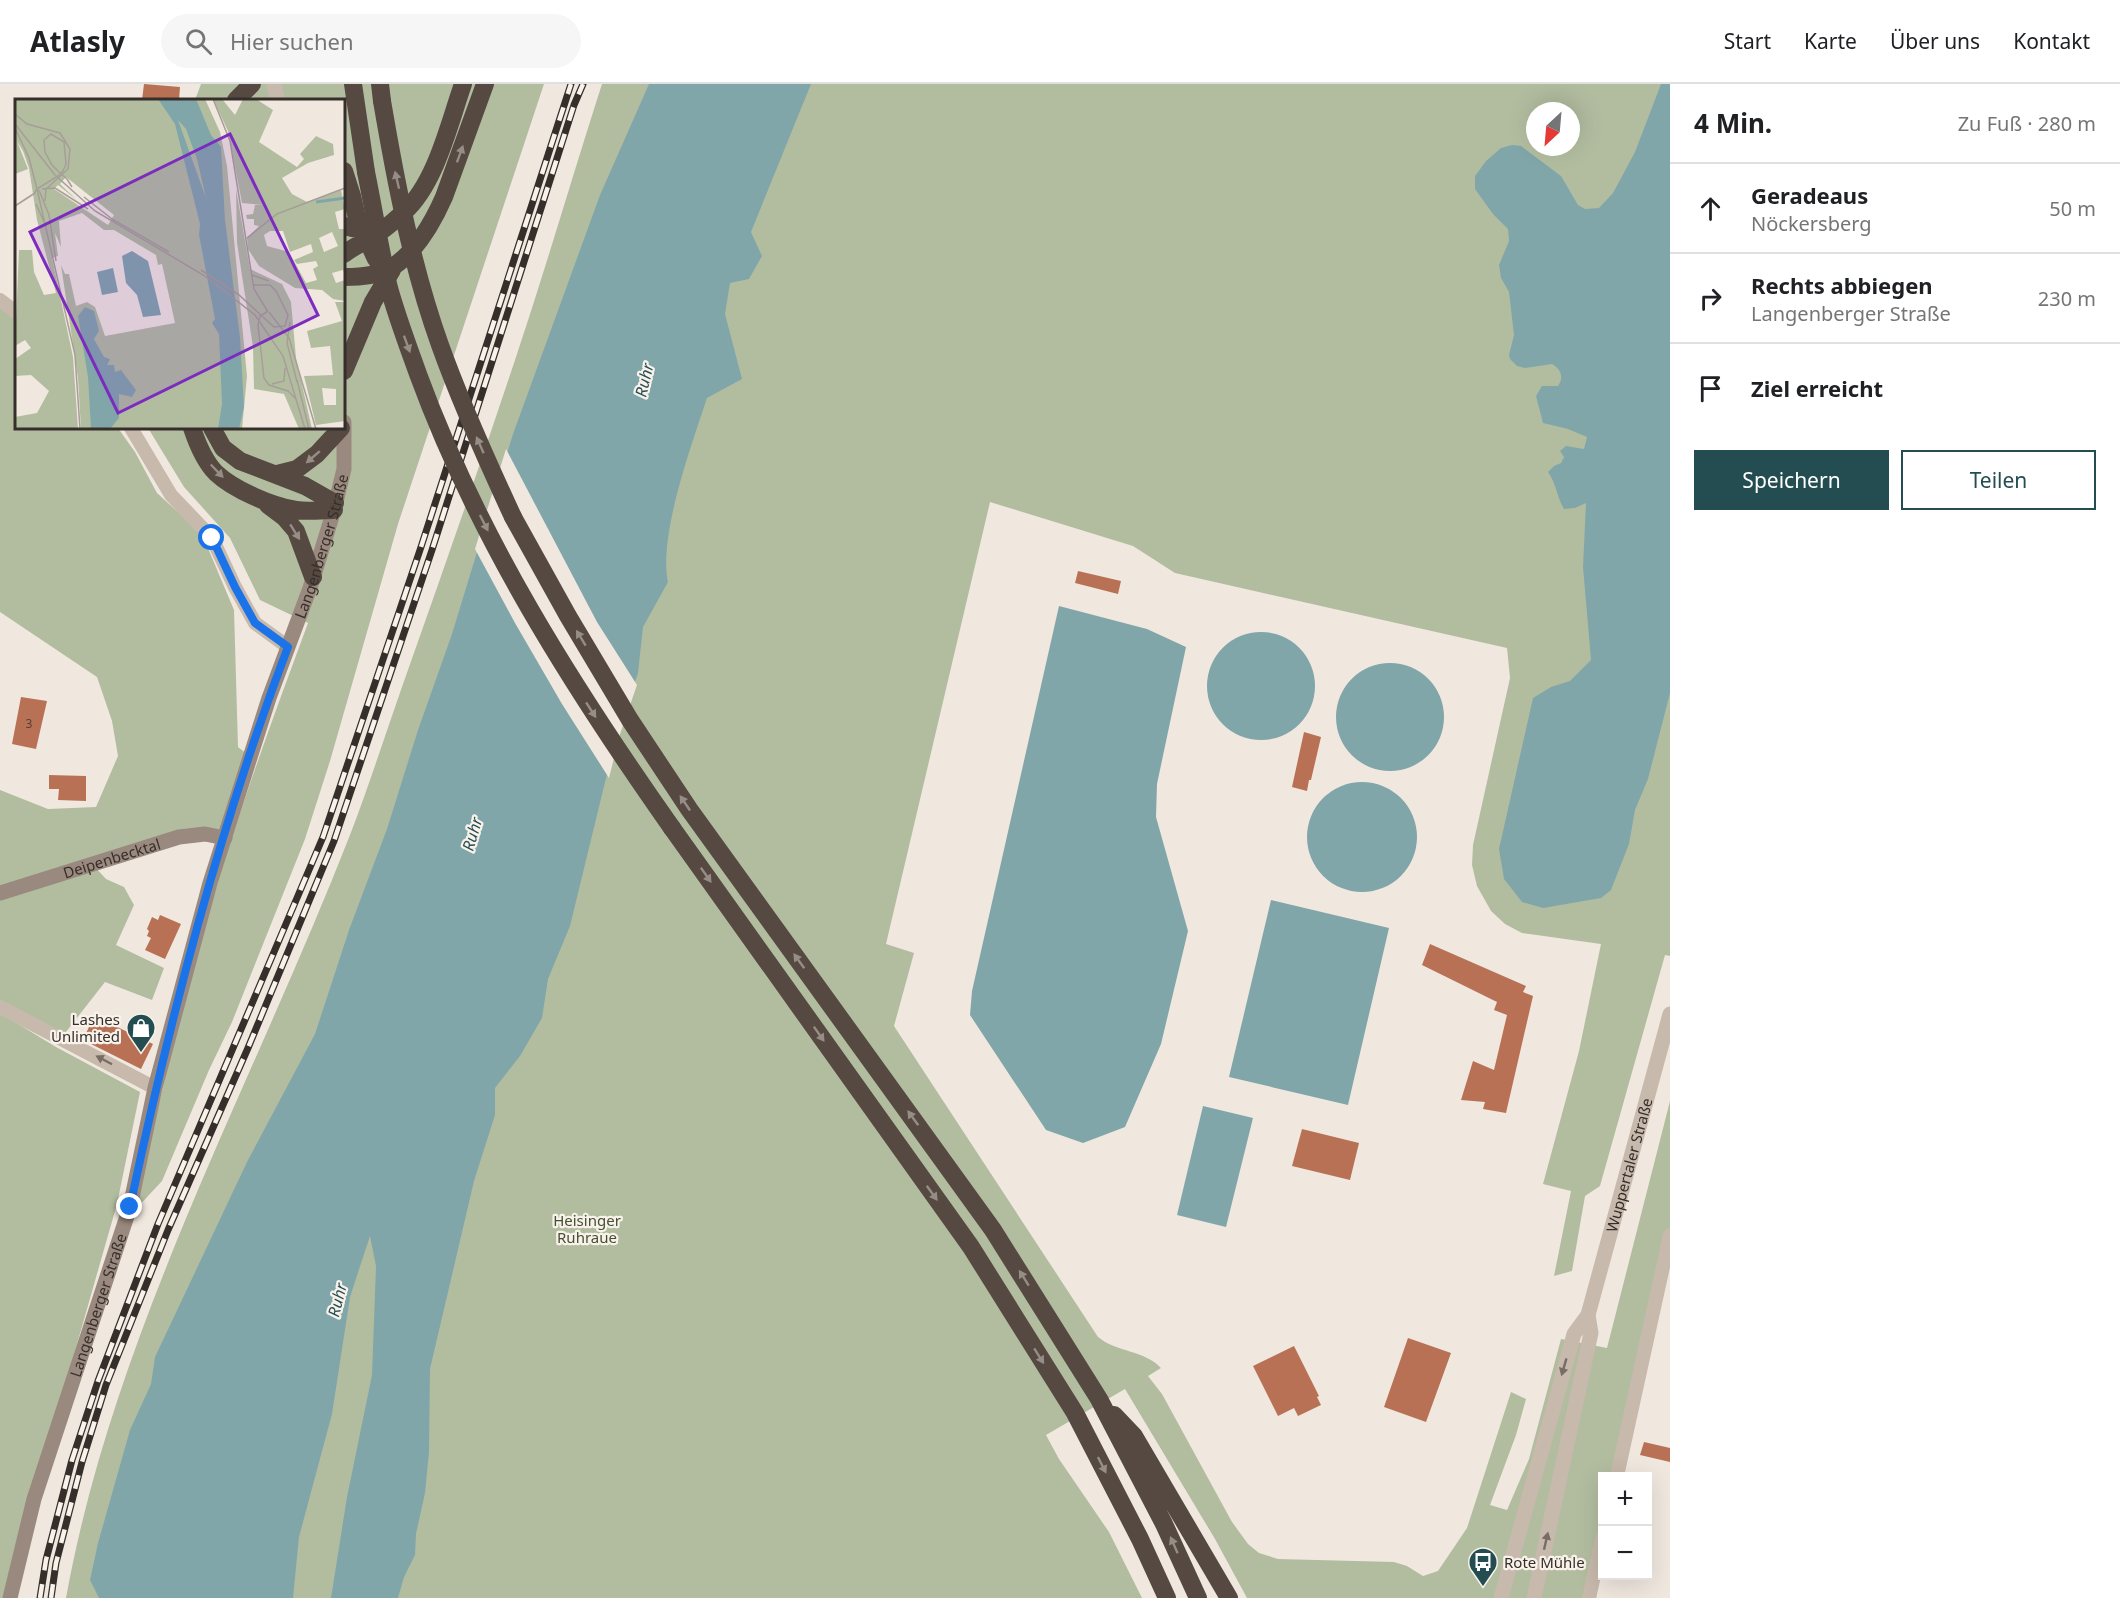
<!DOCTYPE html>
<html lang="de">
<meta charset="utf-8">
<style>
:root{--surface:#fff;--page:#f6f6f6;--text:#202124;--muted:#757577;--line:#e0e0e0;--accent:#244d52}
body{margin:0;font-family:"Noto Sans",sans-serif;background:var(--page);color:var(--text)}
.controls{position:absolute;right:18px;bottom:18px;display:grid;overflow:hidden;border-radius:0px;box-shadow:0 6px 24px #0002}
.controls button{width:54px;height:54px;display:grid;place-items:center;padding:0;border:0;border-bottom:2px solid var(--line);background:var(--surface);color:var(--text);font:30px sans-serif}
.compass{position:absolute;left:1526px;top:18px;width:54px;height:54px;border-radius:50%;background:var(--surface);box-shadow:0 6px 24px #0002;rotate:206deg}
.stop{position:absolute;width:18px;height:18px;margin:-14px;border:4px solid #1a73e8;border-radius:50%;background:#fff}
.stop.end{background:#1a73e8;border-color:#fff;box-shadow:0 2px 6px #0008}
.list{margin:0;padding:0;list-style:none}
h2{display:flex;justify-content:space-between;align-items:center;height:78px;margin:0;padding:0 24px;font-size:26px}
h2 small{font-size:20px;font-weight:400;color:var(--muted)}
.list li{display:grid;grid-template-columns:39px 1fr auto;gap:18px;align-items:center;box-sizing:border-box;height:90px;padding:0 24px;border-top:2px solid var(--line)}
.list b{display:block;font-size:22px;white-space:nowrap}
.list p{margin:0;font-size:20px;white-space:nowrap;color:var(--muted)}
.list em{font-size:20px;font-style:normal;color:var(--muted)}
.actions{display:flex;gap:12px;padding:18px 24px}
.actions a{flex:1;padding:14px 0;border:2px solid var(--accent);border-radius:0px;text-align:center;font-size:21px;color:var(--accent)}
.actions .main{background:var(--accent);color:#fff}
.icon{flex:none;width:33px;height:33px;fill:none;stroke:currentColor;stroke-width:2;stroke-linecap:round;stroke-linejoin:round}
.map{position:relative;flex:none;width:1670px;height:1514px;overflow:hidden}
header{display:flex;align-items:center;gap:36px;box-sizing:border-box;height:84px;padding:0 30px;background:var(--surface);border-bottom:2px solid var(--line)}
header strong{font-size:28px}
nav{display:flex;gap:33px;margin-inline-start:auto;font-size:21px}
.search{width:420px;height:54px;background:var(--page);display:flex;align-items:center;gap:15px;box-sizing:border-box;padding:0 21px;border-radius:33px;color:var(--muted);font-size:22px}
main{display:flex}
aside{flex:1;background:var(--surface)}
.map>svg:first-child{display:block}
.green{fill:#b2bda0;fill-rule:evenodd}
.water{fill:#81a6aa}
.pier{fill:#f0e8df}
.building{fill:#b87155}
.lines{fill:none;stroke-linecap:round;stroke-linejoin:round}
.minor{stroke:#c7b9ac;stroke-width:14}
.tertiary{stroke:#c7b9ac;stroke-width:15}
.secondary{stroke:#9a897e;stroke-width:15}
.motorway{stroke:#554942;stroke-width:18}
.rail-casing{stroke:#362e2a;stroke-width:7}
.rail{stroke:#f8f2eb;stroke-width:4.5;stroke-dasharray:14;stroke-linecap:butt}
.motorway-bridge{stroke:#554942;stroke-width:18}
.oneway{fill:#968d86}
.oneway2{fill:#776d64}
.route{stroke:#1a73e8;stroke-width:8}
.labels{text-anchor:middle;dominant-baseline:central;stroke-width:4.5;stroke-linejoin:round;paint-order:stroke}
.number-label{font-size:12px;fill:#563f35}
.street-label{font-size:15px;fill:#362e2a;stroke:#f8f2eb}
.poi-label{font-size:15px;fill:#362e2a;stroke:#f8f2eb;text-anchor:end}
.park-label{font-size:15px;fill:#445131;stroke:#f8f2eb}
.water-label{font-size:16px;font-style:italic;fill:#244d52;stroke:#f8f2eb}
.inset-river{fill:none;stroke:#81a6aa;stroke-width:3}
.inset-road{fill:none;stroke:#a69e97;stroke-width:1.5}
.view{fill:#7b2cbf;fill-opacity:0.15;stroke:#7b2cbf;stroke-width:3}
.inset-edge{fill:none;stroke:#362e2a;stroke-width:3}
</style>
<header>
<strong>Atlasly</strong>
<div class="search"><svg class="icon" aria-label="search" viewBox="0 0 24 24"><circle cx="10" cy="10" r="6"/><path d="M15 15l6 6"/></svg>Hier suchen</div>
<nav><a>Start</a><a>Karte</a><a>Über uns</a><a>Kontakt</a></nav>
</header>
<main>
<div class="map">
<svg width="1670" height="1514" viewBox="0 0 1670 1514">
<rect width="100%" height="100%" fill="#f0e8df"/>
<!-- green -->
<path class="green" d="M201 0H544L398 440 330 677 305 755 232 938 209 986 162 1097 135 1126C164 994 195 863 238 735 260 669 284 604 308 539L260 516 230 454 184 403 148 344H344V16H195Z
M602 0H1670V872L1665 871 1600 1102 1585 1112 1572 1187 1554 1192 1571 1107 1543 1100 1579 967 1601 860 1522 849 1505 840 1491 827 1477 802 1472 781 1473 761 1510 594 1507 564 1175 489 1133 462 990 418 886 860 914 869 894 942 1098 1253C1116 1268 1144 1266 1161 1284L1148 1292 1162 1310 1232 1438 1248 1460 1259 1469 1278 1475 1394 1478 1407 1482 1423 1492 1438 1487 1467 1444 1511 1308 1526 1315 1516 1351 1490 1421 1507 1426 1529 1375 1561 1255 1607 1264 1670 1017V1145L1620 1392H1602V1480L1596 1514H1247L1215 1455 1125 1305 1046 1351 1059 1375 1109 1448 1142 1514H66C114 1248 252 1002 350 751 371 696 389 639 409 583 446 479 482 375 517 270 547 180 573 90 602 0ZM1535 27H1571V63H1535Z
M0 222 16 232V344H118L135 368 157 409 202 450 234 526 238 663 252 674 224 753 207 749 0 808V706L48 725 96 723 118 672 112 637 97 593 0 528Z
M93 781 106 795 124 803 134 821 116 861 164 884 152 916 105 898 62 953 0 922V810Z
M0 929 56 963 140 1008 117 1120 47 1365 7 1514H0Z"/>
<!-- water -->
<path class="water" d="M649 0H811L751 148 762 172 749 195 730 199 725 230 742 295 707 314C692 360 658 452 668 498L643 543 638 589 617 649 570 842 548 895 542 934 520 972 495 1004V1031L474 1097 430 1285 429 1368 425 1409 416 1450 415 1471 404 1493 398 1514H331L347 1413 372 1291 376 1182 370 1152 350 1213 332 1330 299 1453 293 1514H99L90 1496 98 1459 130 1346 151 1300 155 1273 247 1078 315 950 349 846 387 745 418 646 452 550 513 350 600 111Z
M1661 0H1670V609L1648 695 1635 726 1629 760 1611 806 1601 814 1543 824 1522 818 1504 795 1499 765 1533 614 1551 603 1570 597 1591 576 1583 483 1586 419 1575 424 1564 425C1556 411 1557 401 1548 388L1554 382 1561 379 1564 373 1560 367 1566 362 1584 365 1587 353 1568 345 1543 339 1536 312 1542 302H1558C1564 293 1561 285 1552 280L1525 284 1517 282 1510 275 1509 271 1514 251 1509 208 1501 194 1499 181 1509 157 1508 145 1493 130 1475 105V92L1486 77 1501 64 1512 61 1521 62 1561 92 1578 121 1585 125 1599 124 1613 109 1635 68Z
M1059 522 1147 545 1186 563 1157 700 1156 733 1188 847 1161 960 1125 1043 1083 1059 1046 1046 970 931 972 907Z
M1207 602a54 54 0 1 1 108 0a54 54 0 1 1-108 0Z
M1336 633a54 54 0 1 1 108 0a54 54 0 1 1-108 0Z
M1307 753a55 55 0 1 1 110 0a55 55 0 1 1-110 0Z
M1271 816 1389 844 1348 1021 1229 993Z
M1203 1022 1253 1034 1226 1143 1177 1131Z"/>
<!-- pier -->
<path class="pier" d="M506 365 597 538 637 601 620 650 609 694 562 620 515 539 475 465Z"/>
<!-- building -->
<path class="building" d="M144 0 180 3 179 16H142Z
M1078 487 1121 497 1118 510 1075 499Z
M21 613 47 617 36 665 12 660Z
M1304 648 1321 653 1311 696H1309L1307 707 1292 703Z
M49 691 86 692V717L58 716 59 705H49Z
M160 831 181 840 165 875 145 866 151 854 147 852 149 847 147 845 152 833 158 836Z
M1430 860 1526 902 1523 908 1533 912 1506 1029 1483 1025 1485 1018 1461 1016 1473 977 1494 986 1507 931 1494 926 1497 918 1422 881Z
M94 932 153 960 141 985 83 956Z
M1302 1045 1359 1059 1350 1096 1292 1082Z
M1408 1254 1451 1269 1426 1338 1384 1323Z
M1294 1262 1319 1312 1317 1313 1321 1321 1298 1332 1294 1324 1278 1332 1253 1282Z
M1644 1358 1670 1364V1378L1640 1371Z"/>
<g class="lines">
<!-- minor -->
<path class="minor" d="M0 216 16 228
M131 344 171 411 212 454 235 503 255 539 288 563
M0 923 155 1004
M1617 1392 1670 1151
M1589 1514 1602 1455"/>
<!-- tertiary -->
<g class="tertiary">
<path d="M274 0 277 16"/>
<path id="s1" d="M1501 1514 1574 1250 1588 1231 1670 930"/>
<path d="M1534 1514 1591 1249 1588 1231"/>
</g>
<!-- secondary -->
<g class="secondary">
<path id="s2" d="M0 809 179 753 205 750 225 754"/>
<path id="s3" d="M10 1514 34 1415 130 1123 155 1004 210 799 269 614 310 504 334 426 344 385V338"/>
</g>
<!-- motorway -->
<path class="motorway" d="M353 0 366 88
M380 0 382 17
M236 16 252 0
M344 87 352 112 357 134
M344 142 373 149
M344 170C354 162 365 158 375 151 386 145 395 136 404 128 436 99 449 40 463 0
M344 193C360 193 380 192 394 182 417 166 433 138 444 113L485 0
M344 287 373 218 392 186
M192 344C197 359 204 377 216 389 234 406 272 422 296 426 308 428 321 426 334 426
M212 344 223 364 240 377 305 402 335 419
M277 390 297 385 317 370 341 344
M268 421 284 433 296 447 313 493
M513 433 568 532 630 636 689 725 993 1146 1099 1315 1164 1440 1198 1514
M672 744 971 1163 1075 1329 1140 1455 1167 1514
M1114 1331 1134 1352 1229 1514"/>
<!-- rail casing -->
<g class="rail-casing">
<path id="rail" d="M40 1514 46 1476 72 1376 98 1297 158 1140 323 753 421 463 571 0
M51 1514 56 1479 82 1378 106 1301 168 1146 248 964 334 757 432 466 574 21 583 0"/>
</g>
<!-- rail -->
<use href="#rail" class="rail"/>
<!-- motorway-bridge -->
<path class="motorway-bridge" d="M382 17C396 99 412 183 440 261 461 320 487 377 513 433
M366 88C374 127 380 166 389 204 397 233 408 262 418 290 478 454 572 602 672 744
M357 134 376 175"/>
</g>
<!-- one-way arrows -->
<defs><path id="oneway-solid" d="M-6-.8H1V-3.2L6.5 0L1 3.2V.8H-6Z" transform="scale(1.5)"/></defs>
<g class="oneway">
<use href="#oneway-solid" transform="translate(460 70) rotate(-70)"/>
<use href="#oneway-solid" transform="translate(397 96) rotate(-103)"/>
<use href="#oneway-solid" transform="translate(407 260) rotate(70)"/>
<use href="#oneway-solid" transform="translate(480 361) rotate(-114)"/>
<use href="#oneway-solid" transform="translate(313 373) rotate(139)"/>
<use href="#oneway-solid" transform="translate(217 387) rotate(46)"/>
<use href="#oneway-solid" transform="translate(484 439) rotate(63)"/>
<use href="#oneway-solid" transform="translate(295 448) rotate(58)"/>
<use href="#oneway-solid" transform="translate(581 554) rotate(-121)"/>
<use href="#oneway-solid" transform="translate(591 626) rotate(57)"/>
<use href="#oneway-solid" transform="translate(685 719) rotate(-124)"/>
<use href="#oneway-solid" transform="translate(706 791) rotate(55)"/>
<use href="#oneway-solid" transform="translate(799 877) rotate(-126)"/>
<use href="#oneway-solid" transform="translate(819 950) rotate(55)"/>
<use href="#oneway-solid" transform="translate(913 1034) rotate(-126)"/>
<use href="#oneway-solid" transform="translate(932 1109) rotate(54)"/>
<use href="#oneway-solid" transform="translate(1024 1194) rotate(-122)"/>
<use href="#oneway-solid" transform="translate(1039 1272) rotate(58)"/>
<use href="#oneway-solid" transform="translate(1102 1381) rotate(63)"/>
<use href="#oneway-solid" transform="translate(1174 1461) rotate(-114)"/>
</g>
<g class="oneway2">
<use href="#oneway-solid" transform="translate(104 976) rotate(-152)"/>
<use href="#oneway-solid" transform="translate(1564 1283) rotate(106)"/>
<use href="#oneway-solid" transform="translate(1546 1457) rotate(-77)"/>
</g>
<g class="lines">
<!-- route -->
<path class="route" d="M130 1123C170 934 219 744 288 563L255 539 235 503 212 454"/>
</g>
<!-- icons -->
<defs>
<g id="shop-pin" transform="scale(1.5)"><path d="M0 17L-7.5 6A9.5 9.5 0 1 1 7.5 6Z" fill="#244d52" stroke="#f8f2eb"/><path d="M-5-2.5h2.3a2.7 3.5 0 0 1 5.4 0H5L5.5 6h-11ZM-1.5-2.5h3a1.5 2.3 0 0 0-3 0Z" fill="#fff"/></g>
<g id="bus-pin" transform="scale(1.5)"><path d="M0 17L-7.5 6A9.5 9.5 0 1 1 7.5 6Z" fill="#244d52" stroke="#f8f2eb"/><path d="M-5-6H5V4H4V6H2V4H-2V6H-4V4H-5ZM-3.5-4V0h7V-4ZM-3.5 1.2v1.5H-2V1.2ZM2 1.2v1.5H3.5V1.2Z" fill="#fff"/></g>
</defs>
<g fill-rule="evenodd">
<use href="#shop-pin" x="141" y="944"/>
<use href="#bus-pin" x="1483" y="1478"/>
</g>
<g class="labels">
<!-- number labels -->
<g class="number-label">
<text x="29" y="639">3</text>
</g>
<!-- street labels -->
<g class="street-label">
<text stroke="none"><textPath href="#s3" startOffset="1098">Langenberger Straße</textPath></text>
<text stroke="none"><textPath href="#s2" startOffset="117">Deipenbecktal</textPath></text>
<text stroke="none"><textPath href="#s1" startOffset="453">Wuppertaler Straße</textPath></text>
<text stroke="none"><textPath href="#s3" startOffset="306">Langenberger Straße</textPath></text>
</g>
<!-- poi labels -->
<g class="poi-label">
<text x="120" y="935">Lashes<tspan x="120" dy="17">Unlimited</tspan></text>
<text x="1504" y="1478" text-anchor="start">Rote Mühle</text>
</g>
<!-- park labels -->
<g class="park-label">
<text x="587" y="1136">Heisinger<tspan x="587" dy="17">Ruhraue</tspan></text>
</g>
<!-- water labels -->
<g class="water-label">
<text transform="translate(644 296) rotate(-77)">Ruhr</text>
<text transform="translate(472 750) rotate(-74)">Ruhr</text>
<text transform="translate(337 1216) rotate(-76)">Ruhr</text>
</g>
</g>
<!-- overview -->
<g transform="translate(15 15)">
<rect width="330" height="330" fill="#f0e8df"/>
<path d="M0 0H190L205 33 212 67 232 277 227 330H66L63 279 46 166 50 175H54L61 207 72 203 80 208 90 237 160 224 147 165 143 166 141 156 99 131H89L67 114 44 122 46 148 40 134 43 157 37 159 58 258 63 330H0V318L22 314 34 292 16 276 0 277V260L16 249 10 241 0 247 4 151H17L19 173 29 196 41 194 22 121 14 69 8 52 2 42 13 70 0 75ZM51 78 99 116 93 126 39 90 43 86 62 101 45 85ZM198 0H207L220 16 228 0H241L258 11 244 43 282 68 289 60 285 55 301 37 318 45 319 56 293 64 267 79 277 95 292 103 326 91 330 110 320 113 324 130H330V176L328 171 317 174 321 184 330 181V202L318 200 307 191 280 189 244 167 233 150 232 139 244 127 239 126V120H232L231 116 238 115 240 106H248L227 104 213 32ZM255 132H268L275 153 296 145 298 153 279 161 282 165 301 162 303 167 298 170 302 181 291 184 274 153 252 147 249 136ZM317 133 323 147 309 153 304 139ZM221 90 235 170 267 185 276 203 281 259 297 330H284L269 295 239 290 238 248 222 144ZM320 203H330V322L301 326 289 277 318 276 315 247 296 249 292 232 327 222ZM307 289 321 290V306H309Z" fill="#b2bda0" fill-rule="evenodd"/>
<path d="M143 0H181L196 36 206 48 210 121 225 238 229 308 224 330H203L207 305 204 235 197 224 200 220 184 136 185 125 160 25ZM163 21 171 30 182 60 191 99ZM117 152 133 162 146 216 128 218 122 196 111 184 107 157ZM98 169 103 193 87 196 82 173ZM70 208 79 212 84 232 79 240 89 258 95 260 92 266H99L100 273 106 271 121 291 117 298 104 295V319L95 330H76L73 278 63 217Z" fill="#81a6aa" fill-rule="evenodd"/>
<path class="inset-river" d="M301 103 330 99"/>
<path class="inset-road" d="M198 0 215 42 239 190 253 213M0 15 12 25 45 34 55 50 53 70 31 90 30 102M0 25 40 76 80 112 190 177 240 216 268 257 290 330M0 29 14 59 22 90 19 95M22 90 60 256 65 330M22 90 43 77 48 72 51 65 49 43 36 35 29 41 30 53 37 66 43 72 52 80 57 88M27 90 40 89 73 110M24 91 34 116 41 162M69 98 97 120 154 153M21 105 30 125M0 107 20 94M232 139 262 115 330 89M186 171 223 195 259 228 270 227 273 216 261 192 255 186H238M237 176 254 182M253 212 245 217 243 226 249 279 254 286 273 292 281 300M254 213 274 239 301 330M275 223 272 244 282 283M282 281 294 330M257 285 269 282 270 269"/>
<path class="view" d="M215 35 303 216 103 314 15 133Z"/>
<rect width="330" height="330" class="inset-edge"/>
</g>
</svg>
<div class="controls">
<button>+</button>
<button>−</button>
</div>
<svg class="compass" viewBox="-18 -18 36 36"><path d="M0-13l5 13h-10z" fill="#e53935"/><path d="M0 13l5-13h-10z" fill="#757577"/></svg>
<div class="stop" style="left:212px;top:454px"></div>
<div class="stop end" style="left:130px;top:1123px"></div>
</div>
<aside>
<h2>4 Min.<small>Zu Fuß · 280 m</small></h2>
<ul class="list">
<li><svg class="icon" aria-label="ahead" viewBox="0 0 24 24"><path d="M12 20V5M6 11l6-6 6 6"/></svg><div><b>Geradeaus</b><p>Nöckersberg</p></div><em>50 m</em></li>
<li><svg class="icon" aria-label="right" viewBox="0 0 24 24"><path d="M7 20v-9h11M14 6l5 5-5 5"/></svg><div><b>Rechts abbiegen</b><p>Langenberger Straße</p></div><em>230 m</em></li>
<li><svg class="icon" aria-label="arrive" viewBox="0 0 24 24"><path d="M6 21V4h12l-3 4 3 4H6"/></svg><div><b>Ziel erreicht</b></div></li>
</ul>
<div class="actions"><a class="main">Speichern</a><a>Teilen</a></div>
</aside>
</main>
